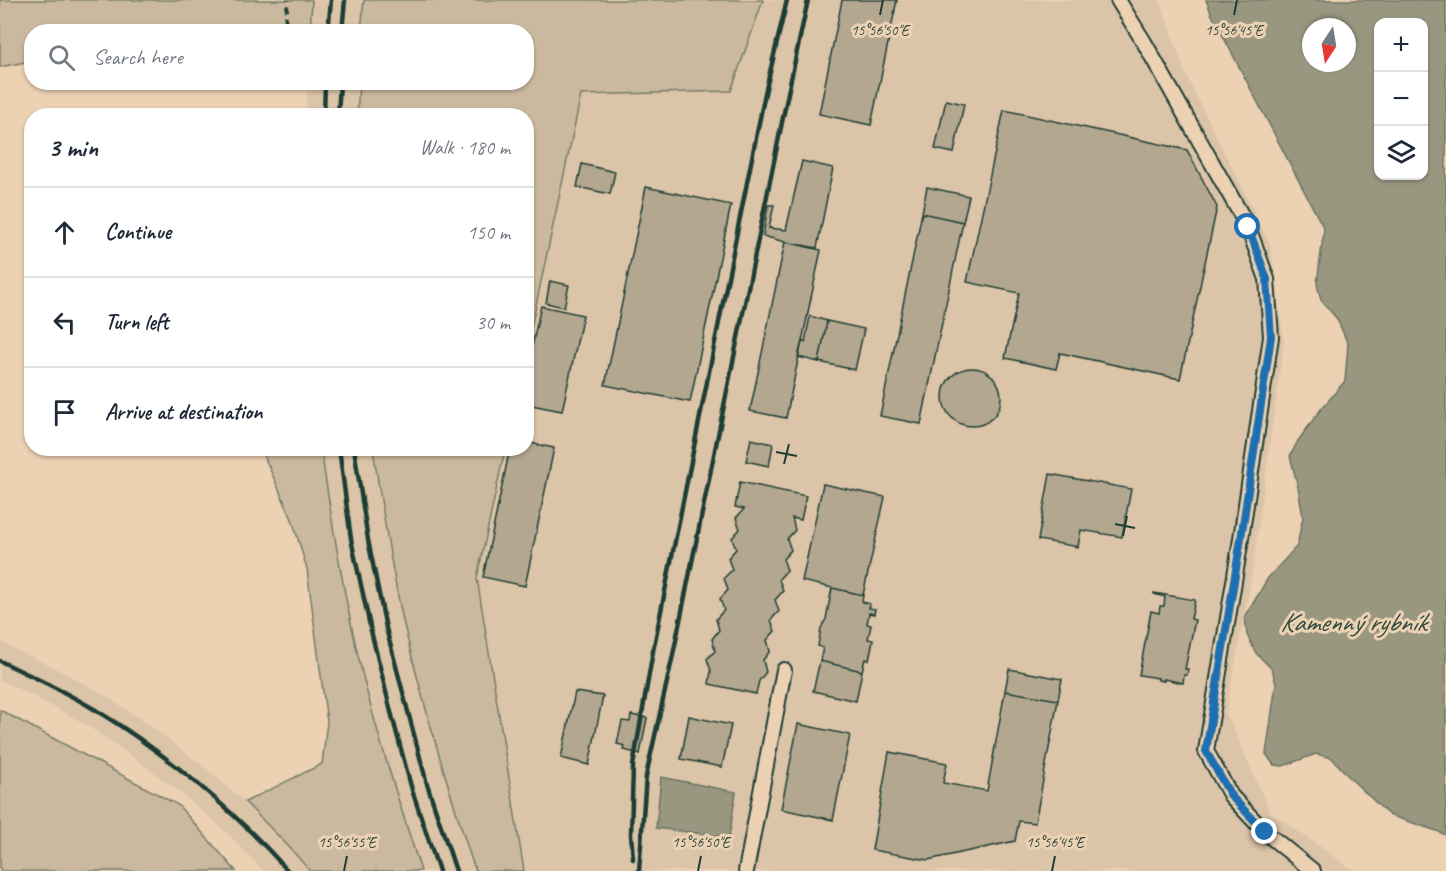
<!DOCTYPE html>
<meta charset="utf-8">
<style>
:root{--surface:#fff;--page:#f2f2f3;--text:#1f2937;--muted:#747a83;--line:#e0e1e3}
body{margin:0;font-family:Caveat,sans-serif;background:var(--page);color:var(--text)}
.controls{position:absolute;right:18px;top:18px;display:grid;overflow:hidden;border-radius:12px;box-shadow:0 2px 4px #0004}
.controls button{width:54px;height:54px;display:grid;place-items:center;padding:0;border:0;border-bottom:2px solid var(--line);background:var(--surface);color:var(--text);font:30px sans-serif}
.compass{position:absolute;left:1302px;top:18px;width:54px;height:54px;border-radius:50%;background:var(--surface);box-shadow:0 2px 4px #0004;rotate:192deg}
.stop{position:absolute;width:18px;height:18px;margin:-14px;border:4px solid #1f6fb2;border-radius:50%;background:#fff}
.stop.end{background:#1f6fb2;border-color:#fff;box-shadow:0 2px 6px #0008}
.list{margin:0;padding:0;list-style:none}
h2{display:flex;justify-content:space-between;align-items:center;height:78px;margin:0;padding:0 24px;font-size:26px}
h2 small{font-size:20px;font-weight:400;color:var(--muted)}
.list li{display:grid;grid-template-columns:39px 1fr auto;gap:18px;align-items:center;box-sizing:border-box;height:90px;padding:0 24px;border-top:2px solid var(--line)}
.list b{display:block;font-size:22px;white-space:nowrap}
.list em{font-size:20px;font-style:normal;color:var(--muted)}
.icon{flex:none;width:33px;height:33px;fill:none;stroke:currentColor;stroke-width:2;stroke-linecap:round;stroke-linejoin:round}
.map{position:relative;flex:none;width:1446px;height:871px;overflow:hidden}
.search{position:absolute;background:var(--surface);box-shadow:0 2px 4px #0004;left:24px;top:24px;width:510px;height:66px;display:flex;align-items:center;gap:15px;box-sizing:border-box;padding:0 21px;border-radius:24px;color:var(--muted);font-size:22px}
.panel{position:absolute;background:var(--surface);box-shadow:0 2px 4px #0004;left:24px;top:108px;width:510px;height:348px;border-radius:24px}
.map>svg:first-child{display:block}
.built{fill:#dbc4a8}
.green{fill:#cab99e;stroke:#747b69;stroke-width:1.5}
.water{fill:#9a9781;stroke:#697362;stroke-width:1.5;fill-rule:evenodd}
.building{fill:#b3a790;stroke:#1f3d34;stroke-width:1.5}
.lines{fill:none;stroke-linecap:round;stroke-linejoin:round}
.service-casing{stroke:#1f3d34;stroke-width:18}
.path{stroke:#1f3d34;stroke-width:4;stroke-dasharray:6 4.5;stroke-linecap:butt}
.service{stroke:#ecd1b3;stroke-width:14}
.rail{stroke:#1f3d34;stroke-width:4.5}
.route{stroke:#1f6fb2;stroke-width:8}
.ticks{fill:none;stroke:#1f3d34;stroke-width:2}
.labels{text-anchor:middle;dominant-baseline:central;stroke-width:6;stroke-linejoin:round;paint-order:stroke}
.water-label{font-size:27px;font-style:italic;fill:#314a40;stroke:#ecd1b3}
.ticks-label{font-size:15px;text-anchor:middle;fill:#1f3d34;stroke:#ecd1b3;stroke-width:6;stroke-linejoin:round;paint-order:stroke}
</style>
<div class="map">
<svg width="1446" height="871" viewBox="0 0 1446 871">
<rect width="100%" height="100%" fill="#ecd1b3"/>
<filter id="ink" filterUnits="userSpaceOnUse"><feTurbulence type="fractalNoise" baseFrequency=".0167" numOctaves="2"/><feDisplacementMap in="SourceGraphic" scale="12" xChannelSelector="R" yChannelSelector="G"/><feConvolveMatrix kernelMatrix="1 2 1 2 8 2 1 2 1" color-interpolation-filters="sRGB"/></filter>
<g filter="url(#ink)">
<!-- built -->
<path class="built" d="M312 0H364L361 31 310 32Z
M763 0H1160L1186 75 1270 244 1284 341 1252 573 1226 712 1270 812 1355 871H524L477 578 505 449 526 448 527 347 581 95 731 91Z
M307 83H359L357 115H306Z
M321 449H373L386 536 404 624 445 778 476 871H421L395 793 354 636 335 545Z
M0 642 45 663 103 694 156 730 199 763 245 802 290 848 310 871H264L221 827 177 790 136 759 85 724 30 694 0 680Z"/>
<!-- green -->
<path class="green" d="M0 0H312L310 31 32 32 31 61 0 67Z
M364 0H763L731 91 581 95 527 347 526 116 357 115 359 83 526 82V32L361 31Z
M261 449H321C330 511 340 572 353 633 370 713 396 793 421 871H310L290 848 245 802 322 764 327 722 307 569 292 519Z
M373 449H505L477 578 524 871H476L471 858C446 781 423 704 404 625 391 567 382 508 373 449Z
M0 710 178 805 236 871H0Z"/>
<!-- water -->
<path class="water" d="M1206 0H1446V835L1437 831 1389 815 1351 779 1332 758 1316 754 1283 766 1274 765 1266 754 1276 684 1272 669 1256 653 1247 635 1245 617 1268 578 1297 546 1303 517 1298 487 1290 456 1298 441 1318 413 1345 381 1348 344 1337 319 1321 300 1317 284 1324 229 1212 15ZM1378 22H1424V176H1378ZM1311 27H1347V63H1311Z
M661 777 736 792 729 837 656 828Z"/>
<!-- building -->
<path class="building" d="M842 0H897L871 125 819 114Z
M946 100 964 104 954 153 935 149Z
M1004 110 1187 150 1217 207 1180 379 1060 353 1056 369 1005 358 1019 293 967 282Z
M802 161 833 168 817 248 785 242 763 236 768 205H774L769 228 786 230Z
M582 164 615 172 610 194 577 187Z
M646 187 731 205 690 402 605 385Z
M927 187 969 196 963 222 922 213Z
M922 213 963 222 921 424 880 416Z
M785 242 821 250 786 418 750 411Z
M550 281 569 285 564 307 546 303Z
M541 306 583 315 562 411 526 404V373Z
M810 316 827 321 819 362 798 357 802 341 805 342Z
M827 321 864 329 855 370 819 362Z
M943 397a29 29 0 1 1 58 0a29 29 0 1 1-58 0Z
M751 439 773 444 769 466 746 461Z
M526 442 554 448 525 586 483 577 510 448H526Z
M1050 474 1131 489 1122 537 1081 530 1078 547 1038 540Z
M740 482 806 496 801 520 792 518 795 530 787 539 791 550 783 559 787 570 779 579 783 591 775 600 779 611 771 620 775 631 767 640 770 651 763 660 766 672 759 681 756 694 709 684 711 671 707 659 715 651 712 639 719 630 716 619 724 610 720 599 728 590 724 578 732 570 728 558 736 549 732 538 740 529 736 518 744 509 735 507Z
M823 484 885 497 863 595 802 581Z
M832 588 863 595 862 602 870 604 869 608 875 609 874 614 869 613 867 624 871 625 868 639 873 640 869 660 865 659 862 671 820 661 823 648 818 646 821 628 826 619Z
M1154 593 1195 600 1191 619 1195 620 1185 669H1188L1187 675H1184L1183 683 1164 679V681L1158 680V678L1139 675 1151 611 1159 613 1160 606H1164L1165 597 1154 594Z
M820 661 862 671 856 701 813 691Z
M1009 669 1062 679 1058 700 1005 691Z
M1005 691 1058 700 1035 823 1019 821 1015 841 928 860 872 850 889 752 947 763 943 783 987 791Z
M575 692 603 696 589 765 561 758Z
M631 715 647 718 640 754 624 750 625 746 617 744 622 721 630 722Z
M689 716 731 725 722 767 681 759Z
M798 724 850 735 833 820 781 809Z"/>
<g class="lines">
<!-- service casing -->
<g class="service-casing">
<path id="service" d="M1118 0 1144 42 1248 227 1267 279 1271 337 1240 545 1206 751 1231 796 1265 832 1313 871
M746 871 784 670"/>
</g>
<!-- path -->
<path class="path" d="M284 32 288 0"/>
<!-- service -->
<use href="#service" class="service"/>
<!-- rail -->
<path class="rail" d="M328 32 331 0
M342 32 345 0
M324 116 325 82
M338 116 340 82
M339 448 351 539 371 631 391 712 412 790 439 871
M354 448 368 540 386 628 427 784 456 871
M0 661C32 676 64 691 94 709 163 751 234 810 288 871
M633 859 631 834 633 766 653 651 765 93 787 0
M639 871 646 776 673 655 788 93 808 0"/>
</g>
</g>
<g class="lines" filter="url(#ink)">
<!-- route -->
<path class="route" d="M1248 227 1267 279 1271 337 1240 545 1206 751 1231 796 1265 832"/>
</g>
<!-- ticks -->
<path class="ticks" d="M880 15 883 0M1234 15 1237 0M776 452 797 456M784 464 789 444M1115 524 1135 528M1123 536 1127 516M344 871 347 856M698 871 701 856M1052 871 1055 856"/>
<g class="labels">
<!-- water labels -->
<g class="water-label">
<text x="1353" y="622">Kamenný rybník</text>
</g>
</g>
<g class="ticks-label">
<text x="880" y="35">15°56'50"E</text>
<text x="1234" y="35">15°56'45"E</text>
<text x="347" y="847">15°56'55"E</text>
<text x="701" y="847">15°56'50"E</text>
<text x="1055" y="847">15°56'45"E</text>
</g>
</svg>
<div class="controls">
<button>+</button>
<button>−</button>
<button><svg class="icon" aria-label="layers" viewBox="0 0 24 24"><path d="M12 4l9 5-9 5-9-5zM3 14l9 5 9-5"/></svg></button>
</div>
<svg class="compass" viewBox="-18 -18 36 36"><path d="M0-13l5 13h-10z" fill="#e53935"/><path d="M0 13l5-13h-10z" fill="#747a83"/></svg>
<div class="stop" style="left:1248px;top:227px"></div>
<div class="stop end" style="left:1265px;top:832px"></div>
<div class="search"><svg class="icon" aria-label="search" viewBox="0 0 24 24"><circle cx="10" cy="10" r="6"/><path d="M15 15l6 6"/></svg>Search here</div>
<section class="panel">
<h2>3 min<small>Walk · 180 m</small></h2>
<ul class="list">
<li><svg class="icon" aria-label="ahead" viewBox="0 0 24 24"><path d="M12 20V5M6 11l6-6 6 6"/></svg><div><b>Continue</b></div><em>150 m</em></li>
<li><svg class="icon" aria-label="left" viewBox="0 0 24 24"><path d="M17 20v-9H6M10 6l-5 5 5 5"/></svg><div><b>Turn left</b></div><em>30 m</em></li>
<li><svg class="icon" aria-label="arrive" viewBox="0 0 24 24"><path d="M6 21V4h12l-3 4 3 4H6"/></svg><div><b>Arrive at destination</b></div></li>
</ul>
</section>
</div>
